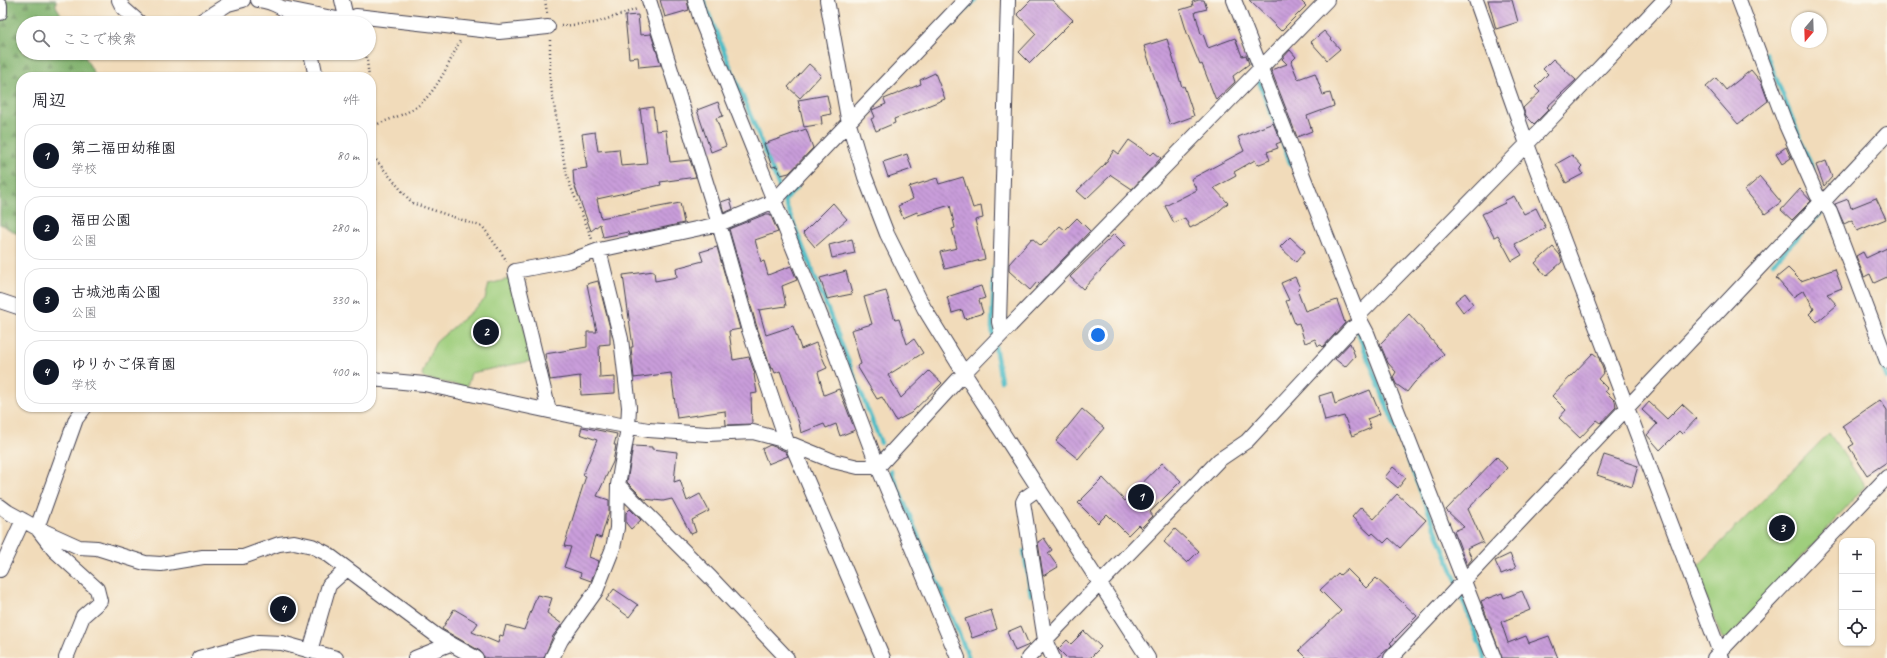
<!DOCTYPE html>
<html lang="ja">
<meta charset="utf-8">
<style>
:root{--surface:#fff;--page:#f2f2f3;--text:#2b2b33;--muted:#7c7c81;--line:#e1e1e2;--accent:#111827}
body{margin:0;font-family:Caveat,"Klee One",sans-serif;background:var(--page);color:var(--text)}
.controls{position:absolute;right:12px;bottom:12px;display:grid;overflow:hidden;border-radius:8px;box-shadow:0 1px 3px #0004}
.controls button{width:36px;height:36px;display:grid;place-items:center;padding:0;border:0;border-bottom:1px solid var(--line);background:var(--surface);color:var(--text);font:20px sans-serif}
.compass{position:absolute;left:1791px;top:12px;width:36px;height:36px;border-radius:50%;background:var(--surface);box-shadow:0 1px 3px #0004;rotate:199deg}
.you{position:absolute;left:1098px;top:335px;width:14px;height:14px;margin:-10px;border:3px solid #fff;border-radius:50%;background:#1a73e8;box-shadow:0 0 0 6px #1a73e833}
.badge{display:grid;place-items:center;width:26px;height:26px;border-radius:50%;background:var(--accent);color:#fff;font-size:13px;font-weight:700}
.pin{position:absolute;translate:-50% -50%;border:2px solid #fff;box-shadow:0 1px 4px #0006}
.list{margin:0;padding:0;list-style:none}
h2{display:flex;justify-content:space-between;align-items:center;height:52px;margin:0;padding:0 16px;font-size:17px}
h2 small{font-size:13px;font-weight:400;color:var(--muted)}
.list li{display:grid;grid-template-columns:26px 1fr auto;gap:12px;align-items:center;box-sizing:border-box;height:64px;margin:0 8px 8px;padding:0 8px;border:1px solid var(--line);border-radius:16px}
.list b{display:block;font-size:15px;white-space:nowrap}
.list p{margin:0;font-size:13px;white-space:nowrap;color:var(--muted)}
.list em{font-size:13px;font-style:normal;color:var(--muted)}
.icon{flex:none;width:22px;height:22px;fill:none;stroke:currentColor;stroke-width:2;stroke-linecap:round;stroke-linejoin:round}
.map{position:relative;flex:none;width:1887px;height:658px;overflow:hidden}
.search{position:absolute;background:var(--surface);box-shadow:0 1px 3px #0004;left:16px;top:16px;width:360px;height:44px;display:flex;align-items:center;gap:10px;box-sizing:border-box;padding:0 14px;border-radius:22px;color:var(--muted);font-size:15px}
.panel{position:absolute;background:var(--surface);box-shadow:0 1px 3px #0004;left:16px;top:72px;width:360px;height:340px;border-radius:16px}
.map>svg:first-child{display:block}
.forest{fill:url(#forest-firs);stroke:#506a54}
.green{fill:#9fce7d;stroke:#60785c}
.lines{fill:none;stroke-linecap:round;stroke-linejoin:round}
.stream{stroke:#4ebcc6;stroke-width:4.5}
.building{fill:url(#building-back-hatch)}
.minor-casing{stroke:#413e4e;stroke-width:16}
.path{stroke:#413e4e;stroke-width:2.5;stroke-dasharray:1 3;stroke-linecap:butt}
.minor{stroke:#fff;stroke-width:14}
</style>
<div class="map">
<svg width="1887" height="658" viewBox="0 0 1887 658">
<defs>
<pattern id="forest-firs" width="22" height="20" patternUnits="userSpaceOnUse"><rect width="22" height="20" fill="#7fb16c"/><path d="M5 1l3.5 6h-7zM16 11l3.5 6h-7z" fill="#68905a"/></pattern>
<pattern id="building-back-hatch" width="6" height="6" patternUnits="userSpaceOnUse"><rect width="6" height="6" fill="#c99dda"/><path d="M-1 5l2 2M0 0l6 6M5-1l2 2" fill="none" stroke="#a380b2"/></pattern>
</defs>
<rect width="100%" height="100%" fill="#fbf7ec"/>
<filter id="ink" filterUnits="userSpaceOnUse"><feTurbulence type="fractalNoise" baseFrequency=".025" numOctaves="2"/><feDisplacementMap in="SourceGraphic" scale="8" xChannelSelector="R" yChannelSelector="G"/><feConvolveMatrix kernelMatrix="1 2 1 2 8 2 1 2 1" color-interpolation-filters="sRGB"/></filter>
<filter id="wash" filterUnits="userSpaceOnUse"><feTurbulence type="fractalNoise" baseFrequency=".012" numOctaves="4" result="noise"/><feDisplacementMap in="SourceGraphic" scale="16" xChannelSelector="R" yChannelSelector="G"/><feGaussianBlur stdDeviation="0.9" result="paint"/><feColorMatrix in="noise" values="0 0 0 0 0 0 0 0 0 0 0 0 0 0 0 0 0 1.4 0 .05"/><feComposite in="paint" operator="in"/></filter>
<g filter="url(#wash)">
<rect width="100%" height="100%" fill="#f1dbba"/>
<!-- forest -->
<path class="forest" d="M0 0H56V6L66 23H23V53H83L96 77H21V236L0 224Z"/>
<!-- green -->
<path class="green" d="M513 278 531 361 471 373 467 387 424 378 422 374 430 353 436 342 478 306 485 299 489 284Z
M1829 433 1865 486 1729 639 1722 638 1695 569Z"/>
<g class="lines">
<!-- stream -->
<path class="stream" d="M703 0 752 119 881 443
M947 29 975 0
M1766 53 1813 170
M1250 58 1291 165
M784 201 797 187
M1773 263 1826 208
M994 268 992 328 994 338
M1356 328 1457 583
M995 346 1001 381
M1880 361 1887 378
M891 471 969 658
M1024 551 1031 595
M1459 591 1485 658"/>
</g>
<g id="blocks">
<!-- building -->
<path class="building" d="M660 0H687L689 10 665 17Z
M1031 0H1052L1073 20 1030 63 1019 52 1036 34 1017 14Z
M1199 0H1204L1207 9 1195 12 1201 34H1203L1208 48 1235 38 1242 56 1246 55 1249 64 1233 76 1235 82 1216 100 1202 64 1200 65 1187 33 1180 10 1193 6 1192 2Z
M1249 0H1300L1306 6 1281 31Z
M1488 0H1512L1518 22 1496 29Z
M638 15 640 35 651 34 661 65 639 67 638 57 629 58 625 16Z
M1324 31 1340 49 1327 60 1311 42Z
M1167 39 1182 87 1184 86 1194 116 1170 125 1144 46Z
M1290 50 1296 57 1291 62 1298 79 1315 73 1323 95 1330 93 1334 106 1307 116 1312 131 1297 137 1271 70 1287 64 1282 59Z
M1553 59 1576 80 1547 107 1549 109 1534 124 1526 116 1523 108 1540 92 1535 87 1548 74 1543 69Z
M809 64 821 75 800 98 788 87Z
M1751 70 1761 82 1768 101 1738 124 1706 87 1716 78 1726 90Z
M935 73 945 99 894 119 895 123 876 131 871 119 875 117 872 110 886 104 884 99 921 84 920 80Z
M827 95 831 114 821 116 822 124 804 127 798 100Z
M718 102 723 116 716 118 726 146 711 152 697 110Z
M653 107 656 131 666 130 670 162 690 160 696 177 660 182 661 185 597 199 601 218 680 203 684 223 629 235 628 232 603 237 600 224 591 231 574 184 573 170 587 168 582 134 595 132 598 151 619 149 621 166 647 164 640 109Z
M1273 123 1281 142 1276 144 1278 148 1267 152 1270 160 1257 165 1255 160 1234 172 1236 176 1214 188 1228 203 1212 217 1190 228 1185 218 1174 223 1165 206 1197 190 1191 179 1244 151 1238 137Z
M806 129 813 148 789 173 781 175 777 166 772 167 764 144Z
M1129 140 1151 155 1154 152 1161 158 1132 189 1111 175 1086 199 1077 191 1105 164 1114 150 1119 154Z
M1786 147 1791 158 1782 164 1776 154Z
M907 154 912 169 888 177 883 162Z
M1572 155 1582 166 1580 168 1583 174 1566 183 1556 164Z
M1826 161 1832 177 1824 186 1816 165Z
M963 177 973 208 981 206 983 218 975 220 985 259 945 269 940 252 957 248 952 229 955 228 950 205 918 215 917 212 903 218 898 206 913 199 909 187 937 178 939 184Z
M1760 177 1781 202 1765 214 1745 190Z
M1800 189 1811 201 1792 220 1781 210Z
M1514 196 1524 214 1536 208 1546 228 1515 244 1522 255 1512 261 1498 235 1494 237 1482 214 1505 203 1504 201Z
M1876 198 1886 219 1857 231 1852 220 1844 224 1835 204 1848 199 1851 208Z
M730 199 733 209 724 213 721 202Z
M833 203 847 219 815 247 803 233Z
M766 214H770L778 232 755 240 761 262 764 261 768 275 791 266 797 280 782 286 786 306 759 310 766 335 793 326 801 349 816 343 827 368 818 372 824 395 839 389 855 430 840 436 836 424 826 428 824 424 801 433 799 423 780 371 775 373 773 368 771 369 756 324 729 229Z
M1077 218 1090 231 1039 284 1037 282 1030 290 1009 271V264L1032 238 1041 246 1060 226 1065 230Z
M1114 234 1125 245 1083 289 1070 277Z
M1290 237 1305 251 1296 262 1280 247Z
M852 239 855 253 832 258 829 245Z
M717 247 740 329 729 331 733 360 749 357 755 374H754L757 393 751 394 752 424 726 425 725 411 677 418 671 373 634 378 631 347H633L623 275 654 271 655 281 677 277 676 268 703 261 700 252Z
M1553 247 1560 255 1562 262 1546 276 1535 263Z
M1887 248V277L1874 283 1870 274 1864 277 1856 256 1863 252 1866 258Z
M1788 268 1801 281 1835 269 1842 288 1827 294 1837 305 1817 322 1809 314 1814 309 1804 290 1793 297 1776 278Z
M846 271 852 294 827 299 820 278Z
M1295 277 1300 288 1297 290 1305 311 1337 300 1345 323 1323 347 1321 345 1318 346 1315 339 1305 343 1299 323 1295 324 1286 301 1289 300 1281 283Z
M598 281 610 328V344L599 345 600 378 615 377V393L581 395 580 376 550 380 545 354 587 347V332H597L587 284Z
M981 286 985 298 979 300 983 313 965 319 962 310 952 313 947 297Z
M886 291 895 320 899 319 907 344 914 339 923 353 888 375 901 398 929 371 942 383 911 413 896 421 882 397 877 399 857 366 861 364 851 330 872 324 864 297Z
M1465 293 1473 304 1463 312 1455 301Z
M1409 314 1444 354 1414 383 1407 392 1396 384 1393 377 1396 372 1388 363 1380 344Z
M1350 343 1355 356 1345 367 1335 359Z
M1593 353 1599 358 1604 372 1598 379 1608 389 1605 391 1615 401 1616 407 1601 423 1597 420 1580 438 1559 418 1566 410 1552 396Z
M1370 390 1380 414 1367 419 1371 428 1352 436 1344 416 1325 421 1319 396 1332 392 1335 404Z
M1880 400 1887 410V462L1867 475 1849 447 1854 444 1842 426Z
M1649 402 1667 419 1682 404 1697 418 1682 434 1679 431 1660 450 1647 435 1657 424 1642 410Z
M1082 409 1104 428 1078 459 1056 441Z
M582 427 617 434 614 445H616L613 462 597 496 609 500V512L601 538 595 536 589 557 599 561 591 581 580 577 581 573 564 567 571 547 564 546 586 476 583 475 597 440 580 434Z
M770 445 785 451 788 456 768 464 762 449Z
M633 446 652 447V449L677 452 674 482 680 480 687 501 700 494 709 511 692 520 696 532 691 534 672 499 663 501 644 499 627 482Z
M1604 455 1638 466 1632 487 1597 475Z
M1497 457 1507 468 1468 509 1484 544 1480 542 1467 548 1472 559 1467 565 1454 531 1464 527 1446 510Z
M1162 463 1181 481 1150 512 1153 516 1141 528 1138 525 1128 535 1107 514 1098 523 1078 503 1103 478 1125 501Z
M1393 467 1406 478 1398 488 1385 477Z
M1397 494 1426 520 1400 548 1389 538 1384 543 1373 533 1371 535 1352 517 1361 507 1374 519Z
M630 509 641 520 631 529 626 523V513Z
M1175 529 1199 551 1187 563 1164 542Z
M1044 538 1052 550 1048 553 1058 567 1043 576 1038 542Z
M1510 554 1516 568 1501 574 1495 561Z
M1347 569 1366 588 1376 578 1417 616 1390 643 1392 645 1389 648 1377 658H1307L1299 650 1341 611 1320 590 1338 573 1340 575Z
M614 589 638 605 629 617 606 600Z
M1522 591 1530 610 1501 622 1508 643 1526 636 1529 643 1549 636 1558 658H1502L1481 601 1502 593 1504 598Z
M537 595 552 598 547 613 562 624 553 636 544 658H488L484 657 480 651 442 629 454 609 478 623 472 632 498 643 500 635 503 636 506 625 524 630Z
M991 610 997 629 972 638 965 619Z
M1021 626 1029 645 1015 651 1007 632Z
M1084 631 1101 647 1090 658H1067L1058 649 1067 640 1071 644Z"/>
</g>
</g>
<g filter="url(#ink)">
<use href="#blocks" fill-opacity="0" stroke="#413e4e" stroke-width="1"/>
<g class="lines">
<!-- minor casing -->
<g class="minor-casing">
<path id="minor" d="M119 0 123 8 140 23
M258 0C273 1 290 11 299 23
M342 0 347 21
M649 0 719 224 748 327 787 442
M695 0 701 20 830 339 878 467 958 658
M827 0 849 124 865 177 887 234 924 308 964 373 1148 658
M1234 0 1358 316 1367 333 1494 658
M1476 0 1527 144 1722 658
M1739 0 1786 125 1817 195 1830 211 1887 361
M0 5V13
M283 8 347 21 356 16 499 32 548 27
M198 23 228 4 243 0
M311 53 316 77
M1823 202 1887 134
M0 301 21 308
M1358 316 1527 144 1664 0
M1002 334 999 322 1008 0
M371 379 424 384 582 418 648 430 707 434 753 432 779 439 833 461 858 467H878L964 373 1327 0
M549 411 515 271 569 261 599 250 719 224 774 201 965 0
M792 445 883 658
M618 485 711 578 787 658
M1039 488 1025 498 1023 502 1045 640 1053 658
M0 506 8 512 37 528 79 547 97 548 145 563 161 564 203 557H243L279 544 294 542 312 546 326 553 437 636 476 658
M0 570 23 520
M310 651 329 585 347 569
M66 658 83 616 100 601 97 589 54 550 37 528 76 419 85 407
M199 658 258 642 282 643 336 658
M415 658 450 644
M552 658 561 640 596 591 613 548 617 528 618 485 628 428 629 407 621 339 599 250
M1028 658 1219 460 1247 441 1352 328 1361 323
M1391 658 1822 201
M1714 658 1887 477"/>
</g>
<!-- path -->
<path class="path" d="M545 0 547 13
M561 26 595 23 637 9
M550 40V81L563 157 568 180 592 239
M366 53 369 77
M371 97 373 115 371 123
M371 127C386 120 406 115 419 105 438 89 449 63 460 41
M371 154 412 203 483 227 507 261"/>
<!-- minor -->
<use href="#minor" class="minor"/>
</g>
</g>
</svg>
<div class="controls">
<button>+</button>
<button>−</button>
<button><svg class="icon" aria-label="locate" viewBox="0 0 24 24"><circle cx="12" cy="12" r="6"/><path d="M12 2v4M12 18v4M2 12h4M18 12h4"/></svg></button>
</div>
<svg class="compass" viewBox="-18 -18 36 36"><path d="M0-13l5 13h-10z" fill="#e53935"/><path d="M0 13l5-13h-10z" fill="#7c7c81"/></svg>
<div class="you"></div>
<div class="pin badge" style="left:1141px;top:497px">1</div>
<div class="pin badge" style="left:486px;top:332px">2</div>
<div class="pin badge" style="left:1782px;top:528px">3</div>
<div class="pin badge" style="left:283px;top:609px">4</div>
<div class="search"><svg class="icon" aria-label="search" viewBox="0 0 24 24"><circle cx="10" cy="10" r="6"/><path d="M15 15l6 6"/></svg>ここで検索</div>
<section class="panel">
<h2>周辺<small>4件</small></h2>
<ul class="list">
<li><span class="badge">1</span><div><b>第二福田幼稚園</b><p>学校</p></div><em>80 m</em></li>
<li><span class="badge">2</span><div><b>福田公園</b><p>公園</p></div><em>280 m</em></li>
<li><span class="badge">3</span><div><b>古城池南公園</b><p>公園</p></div><em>330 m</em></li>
<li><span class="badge">4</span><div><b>ゆりかご保育園</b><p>学校</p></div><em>400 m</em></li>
</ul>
</section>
</div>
